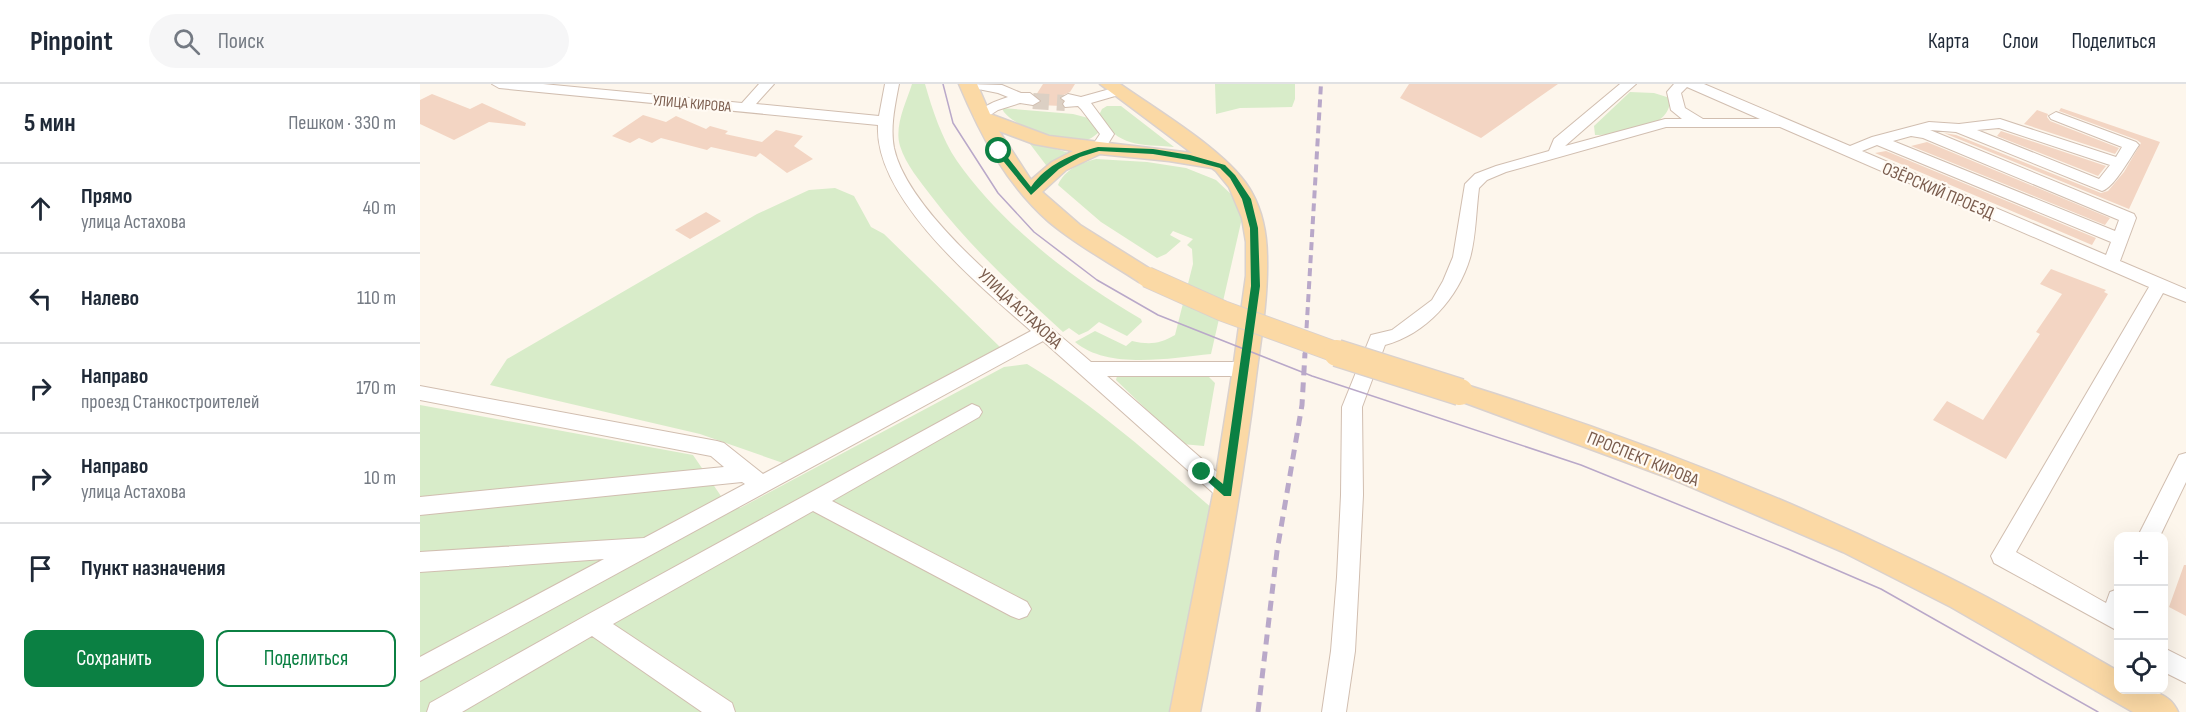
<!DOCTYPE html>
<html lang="ru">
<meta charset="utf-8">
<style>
:root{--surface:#fff;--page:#f6f6f7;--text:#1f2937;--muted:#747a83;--line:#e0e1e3;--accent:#0b8043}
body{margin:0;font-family:"Sofia Sans Condensed",sans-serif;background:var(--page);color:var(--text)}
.controls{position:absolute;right:18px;bottom:18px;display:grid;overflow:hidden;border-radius:12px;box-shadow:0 6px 24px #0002}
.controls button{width:54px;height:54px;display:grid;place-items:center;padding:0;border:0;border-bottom:2px solid var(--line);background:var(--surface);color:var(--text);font:30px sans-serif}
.stop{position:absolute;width:18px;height:18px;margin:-14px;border:4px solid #0b8043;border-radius:50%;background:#fff}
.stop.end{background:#0b8043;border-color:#fff;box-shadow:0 2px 6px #0008}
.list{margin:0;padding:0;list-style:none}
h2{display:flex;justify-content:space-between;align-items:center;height:78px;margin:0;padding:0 24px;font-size:26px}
h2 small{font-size:20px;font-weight:400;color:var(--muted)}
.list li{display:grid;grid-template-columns:39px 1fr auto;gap:18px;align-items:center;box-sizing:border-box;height:90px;padding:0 24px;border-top:2px solid var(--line)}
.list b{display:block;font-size:22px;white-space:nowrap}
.list p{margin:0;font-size:20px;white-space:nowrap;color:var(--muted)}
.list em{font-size:20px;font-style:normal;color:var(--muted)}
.actions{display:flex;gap:12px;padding:18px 24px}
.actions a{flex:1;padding:14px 0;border:2px solid var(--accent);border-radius:12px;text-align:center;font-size:21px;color:var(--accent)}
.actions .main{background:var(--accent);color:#fff}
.icon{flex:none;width:33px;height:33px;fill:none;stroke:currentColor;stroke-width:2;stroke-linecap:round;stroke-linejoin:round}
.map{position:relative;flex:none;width:1766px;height:628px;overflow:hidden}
header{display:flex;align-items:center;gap:36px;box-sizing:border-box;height:84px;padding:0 30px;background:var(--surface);border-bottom:2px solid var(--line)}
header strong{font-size:28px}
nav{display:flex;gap:33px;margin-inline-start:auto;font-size:21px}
.search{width:420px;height:54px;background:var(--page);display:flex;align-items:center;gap:15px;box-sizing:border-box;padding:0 21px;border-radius:33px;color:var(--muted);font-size:22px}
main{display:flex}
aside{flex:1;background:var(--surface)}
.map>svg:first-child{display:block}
.green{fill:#d8ecc9}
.building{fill:#f3d5c3}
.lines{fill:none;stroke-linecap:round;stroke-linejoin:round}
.minor-tunnel{stroke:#dcd0c4;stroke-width:16;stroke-dasharray:16 8;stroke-linecap:butt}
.minor-casing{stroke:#d1beb0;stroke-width:2}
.major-casing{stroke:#dad1cd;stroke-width:3}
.minor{fill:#fff;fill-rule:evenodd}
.major{fill:#fbd9a5;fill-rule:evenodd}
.tram{stroke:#b9a8c9;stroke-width:1.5}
.rail-far1{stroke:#b9a8c9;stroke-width:4;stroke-dasharray:8 5;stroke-linecap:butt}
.rail{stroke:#b9a8c9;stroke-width:5;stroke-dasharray:10 7;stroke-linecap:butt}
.major-bridge-far1-casing{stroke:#dad1cd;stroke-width:22;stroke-linecap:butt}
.major-bridge-casing{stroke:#dad1cd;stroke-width:29;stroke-linecap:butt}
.major-bridge-far1{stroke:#fbd9a5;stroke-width:20}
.major-bridge{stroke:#fbd9a5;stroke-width:26}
.route{fill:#0b8043}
.labels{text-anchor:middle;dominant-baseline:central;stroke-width:4.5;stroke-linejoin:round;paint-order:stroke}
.far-street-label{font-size:15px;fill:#7a5c4d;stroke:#fffaf3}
.street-label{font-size:18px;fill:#7a5c4d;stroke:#fffaf3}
</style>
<header>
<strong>Pinpoint</strong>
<div class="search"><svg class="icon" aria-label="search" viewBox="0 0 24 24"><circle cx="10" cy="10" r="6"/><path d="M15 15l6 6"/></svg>Поиск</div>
<nav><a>Карта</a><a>Слои</a><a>Поделиться</a></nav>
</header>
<main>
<aside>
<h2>5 мин<small>Пешком · 330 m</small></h2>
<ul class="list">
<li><svg class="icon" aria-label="ahead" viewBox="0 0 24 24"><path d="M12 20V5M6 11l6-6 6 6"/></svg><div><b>Прямо</b><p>улица Астахова</p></div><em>40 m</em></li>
<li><svg class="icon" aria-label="left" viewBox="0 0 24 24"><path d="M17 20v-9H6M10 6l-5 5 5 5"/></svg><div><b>Налево</b></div><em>110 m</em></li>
<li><svg class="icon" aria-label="right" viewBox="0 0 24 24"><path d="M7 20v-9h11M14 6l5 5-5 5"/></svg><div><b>Направо</b><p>проезд Станкостроителей</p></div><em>170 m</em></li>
<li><svg class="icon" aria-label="right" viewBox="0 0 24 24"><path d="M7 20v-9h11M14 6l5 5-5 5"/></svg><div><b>Направо</b><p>улица Астахова</p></div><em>10 m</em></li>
<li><svg class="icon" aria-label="arrive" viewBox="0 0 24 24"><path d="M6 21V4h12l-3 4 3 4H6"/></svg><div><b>Пункт назначения</b></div></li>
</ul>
<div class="actions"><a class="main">Сохранить</a><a>Поделиться</a></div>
</aside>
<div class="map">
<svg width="1766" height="628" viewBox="0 0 1766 628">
<rect width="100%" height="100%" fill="#fdf6ec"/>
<!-- green -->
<path class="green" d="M492 0H505C512 25 522 55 537 77 583 142 652 195 721 235L722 238 707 252 679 238 668 247 659 251 649 244 643 248C596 205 550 163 512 113 500 97 486 81 480 62 474 42 486 19 492 0Z
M795 0H875V15L872 23 820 24 796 30Z
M1210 8 1234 9 1250 14C1252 46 1199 51 1175 51L1174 42Z
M687 22H701L754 63C720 60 698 64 679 31L682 25Z
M582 24 653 30 676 36 681 46C675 52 669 57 661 57 655 58 647 59 642 57 628 55 585 37 582 24Z
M607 56 649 69 650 71 629 85Z
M676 75 727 78 766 84 796 96 813 112 822 134 791 270C751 274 688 286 655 258L675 247 706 262 712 257C730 261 739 260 755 251L773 180 772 165 767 161 773 155 753 147 750 151 761 157 746 170 737 174 681 138 638 101C645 85 661 79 676 75Z
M415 104 434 112 451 143 464 150 580 263 363 379 280 350 70 301 87 275 337 130 389 106Z
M607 280C677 322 738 378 800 431L752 628H0V321L273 371 303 415 290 425 320 424 584 283Z
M786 290 795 299 784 362 762 360 696 296 697 292Z"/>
<!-- building -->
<path class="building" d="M623 0H655L650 8 639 13 642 22 618 21 622 17 616 11Z
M989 0H1138L1061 54 980 14Z
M12 10 50 25 62 19 106 39 105 42 69 38 34 56 0 40V16Z
M1641 24 1740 58 1709 125 1524 49 1536 51 1681 109 1688 107 1704 88 1721 59 1717 56 1639 27Z
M1617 26 1628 30 1627 33 1630 37 1699 64 1695 70 1604 40Z
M223 31 246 38 256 32 286 45 290 42 308 47 305 50 342 58 356 46 383 52 374 62 393 75 367 89 340 69 336 73 291 63 287 66 241 54 232 59 219 54 210 59 192 52Z
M1581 47 1686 82 1678 92 1577 52Z
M1507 58 1690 134 1685 141 1491 62Z
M1466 67 1676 154 1672 161 1455 69Z
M286 128 301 137 270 155 255 146Z
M1631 185 1686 206 1684 208 1688 210 1586 375 1513 336 1527 317 1563 336 1620 250 1616 248 1642 210 1620 200Z
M1764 481H1766V532L1749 523Z"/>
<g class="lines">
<!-- minor-tunnel -->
<path class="minor-tunnel" d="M613 17 645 19"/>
<!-- minor casing -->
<g class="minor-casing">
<path id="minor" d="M72 0H123L322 19 339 0H354L336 20 459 32 465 0H479C475 21 470 43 474 64 489 134 616 230 671 278H825L832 280 834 285 832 290 825 292H687L814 403 818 409 814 415 807 418 800 415 623 257 0 597V573L184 475 0 488V468L224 454 325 400 322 398 0 431V413L304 383 291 372 0 316V302L297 357 304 359 343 390 611 247C559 201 454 115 458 41L79 4Z
M546 0 582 1 601 9H610L620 17 613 21 600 19 578 26 561 37 556 36 554 33C563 21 574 18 588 13L578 9 548 3Z
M1200 0H1216L1145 62 1245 35H1262L1251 26 1247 8 1254 0H1284L1430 62 1452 53 1509 38 1539 40 1580 35 1696 73 1702 63 1631 35 1629 32 1636 28 1716 58 1719 61C1711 72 1694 104 1682 107L1536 48 1510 46 1714 130 1716 134 1700 177 1766 205V218L1743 209 1596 468 1686 519 1690 508 1698 505V547L1574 479 1571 472 1729 203 1360 43H1246L1086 88 1067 96 1059 104C1056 127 1056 153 1050 174 1038 214 1006 250 965 261L942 323 943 411 939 493 935 567 926 628H902L911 567 917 493 921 411 922 323 949 256 951 251 972 246 1012 216 1023 197 1033 173 1045 100 1055 90 1076 82 1129 67 1134 55ZM1267 3 1340 35H1283L1265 24 1261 9ZM1579 44 1690 81 1679 95 1557 46ZM1491 52 1503 54 1699 136 1695 147 1473 57ZM1457 61 1691 158 1686 171 1442 67Z
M697 3 704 7 702 10 671 19 694 50 683 68H673L670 65 680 50 661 25 658 22 645 23 643 20 645 17 641 14 648 10 661 13Z
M552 320 559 323 562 328 559 333 412 417 607 518 611 525 607 532 599 535 591 532 393 427 193 540 312 619 315 628H282L172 552 42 628H7L10 619 165 532Z
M1766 369V398L1740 452H1718L1759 371Z
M1744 564 1766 575V599L1744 588Z"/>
</g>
<!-- major casing -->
<g class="major-casing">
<path id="major" d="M539 0H557L570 30 629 52 772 69 680 0H700C738 27 812 70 832 109 843 129 847 152 847 175 848 217 840 259 835 301 821 411 801 519 780 628H750L793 410 814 278 826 192V158L822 134 809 103 796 87 792 84 749 77 680 70 646 86 622 108 660 141 735 188 738 193 735 198 727 200 719 198C689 178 656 161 628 137 586 100 560 50 539 0ZM579 47 614 60 653 67 632 78 611 96Z
M1040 299C1195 347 1349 406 1495 477 1565 510 1632 549 1698 587V606C1722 606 1748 604 1758 628H1713L1531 523 1423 468 1257 397 1032 314 1028 308 1032 302Z"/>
</g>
<!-- minor -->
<use href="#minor" class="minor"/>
<!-- major -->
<use href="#major" class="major"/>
<!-- tram -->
<path class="tram" d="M523 0 533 39 578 109 614 148 677 196 738 231 892 292 1161 381 1368 465 1461 505 1678 628"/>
<!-- rail-far1 -->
<path class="rail-far1" d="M885 270 901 0"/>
<!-- rail -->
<path class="rail" d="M838 628 857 467 882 321 885 269"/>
<!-- major-bridge-far1 casing -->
<g class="major-bridge-far1-casing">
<path id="major-bridge-far1" d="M727 193 803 227 921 270"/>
</g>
<!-- major-bridge casing -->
<g class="major-bridge-casing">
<path id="major-bridge" d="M917 269 1040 308"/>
</g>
<!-- major-bridge-far1 -->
<use href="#major-bridge-far1" class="major-bridge-far1"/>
<!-- major-bridge -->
<use href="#major-bridge" class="major-bridge"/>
</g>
<!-- route -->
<path class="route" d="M678 63 733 65 770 71 805 81 815 91 831 115 838 144 840 202 811 412H804L777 388 779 386H786L803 400 831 202 830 144 822 115 810 94 800 84 769 76 733 70 679 67 660 73 639 85 611 111 575 67 581 65 611 103C627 80 652 70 678 63Z"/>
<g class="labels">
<!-- far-street labels -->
<g class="far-street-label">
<text transform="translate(272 20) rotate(5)">УЛИЦА КИРОВА</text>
</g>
<!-- street labels -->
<g class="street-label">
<text transform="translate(1518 107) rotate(23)">ОЗЁРСКИЙ ПРОЕЗД</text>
<text transform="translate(600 225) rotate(43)">УЛИЦА АСТАХОВА</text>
<text transform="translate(1223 375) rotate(22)">ПРОСПЕКТ КИРОВА</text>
</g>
</g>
</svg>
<div class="controls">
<button>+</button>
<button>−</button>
<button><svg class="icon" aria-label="locate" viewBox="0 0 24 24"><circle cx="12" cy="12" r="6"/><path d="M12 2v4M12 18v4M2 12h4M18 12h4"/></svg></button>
</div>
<div class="stop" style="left:579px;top:67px"></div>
<div class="stop end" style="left:782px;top:388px"></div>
</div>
</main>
